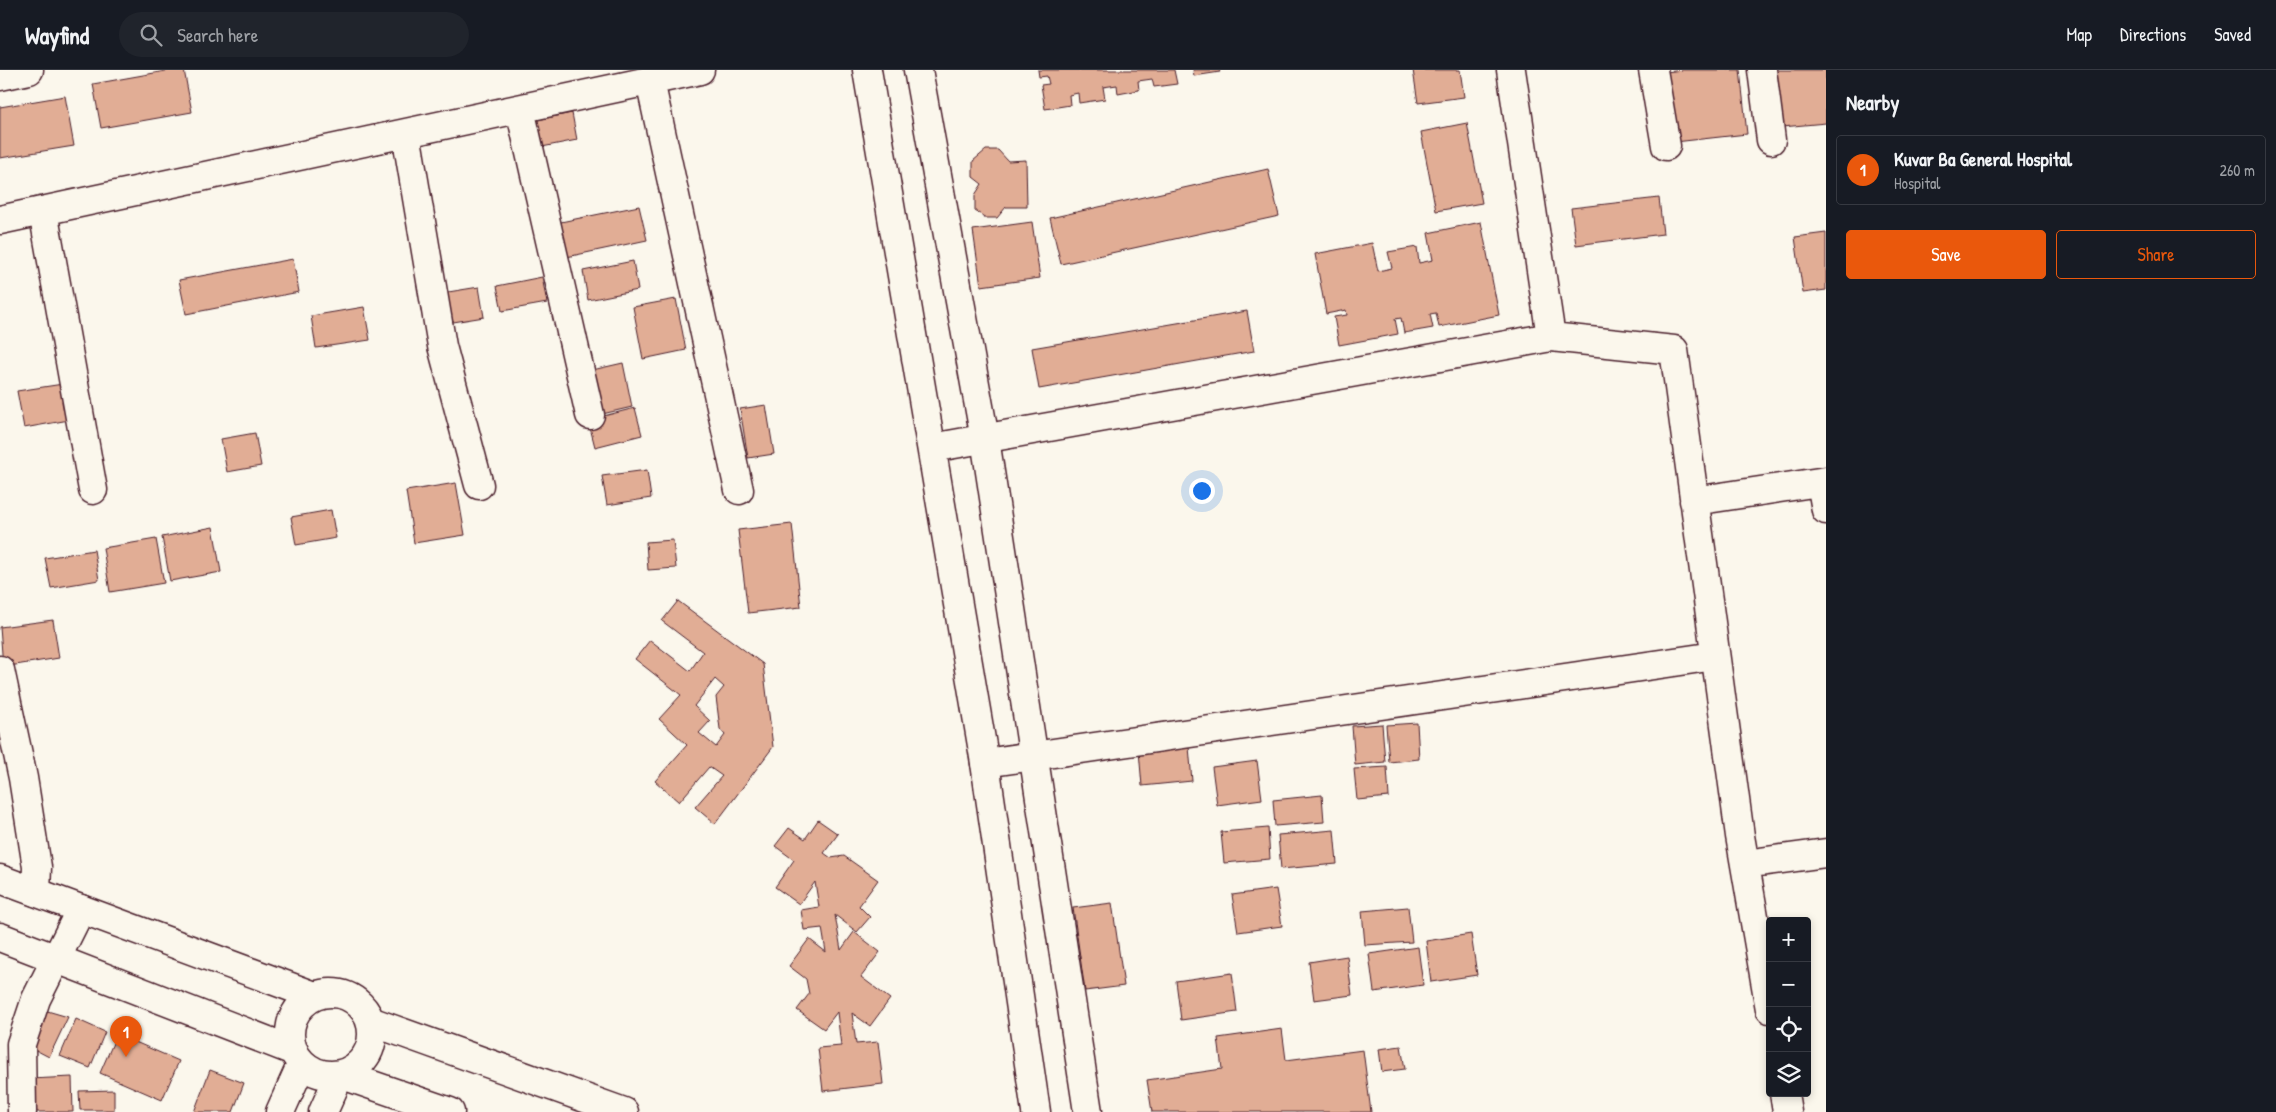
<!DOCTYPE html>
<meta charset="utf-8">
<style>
:root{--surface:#171b24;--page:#20242c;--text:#f1f3f6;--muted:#9ea1a6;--line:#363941;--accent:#ea580c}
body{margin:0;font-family:"Patrick Hand",sans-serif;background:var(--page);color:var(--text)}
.controls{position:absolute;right:15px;bottom:15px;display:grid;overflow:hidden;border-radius:5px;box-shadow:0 2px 8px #0003}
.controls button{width:45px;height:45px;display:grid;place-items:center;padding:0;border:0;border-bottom:1px solid var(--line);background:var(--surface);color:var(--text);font:25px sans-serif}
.you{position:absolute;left:1201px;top:420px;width:18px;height:18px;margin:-12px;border:4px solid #fff;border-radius:50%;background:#1a73e8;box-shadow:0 0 0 8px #1a73e833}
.badge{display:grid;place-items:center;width:32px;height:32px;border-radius:50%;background:var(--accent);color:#fff;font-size:16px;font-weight:700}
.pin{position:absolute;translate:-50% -41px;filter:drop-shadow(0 1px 2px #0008)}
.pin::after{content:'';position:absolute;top:26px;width:18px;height:15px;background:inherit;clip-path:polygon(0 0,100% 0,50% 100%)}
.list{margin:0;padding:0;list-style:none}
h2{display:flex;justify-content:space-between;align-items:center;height:65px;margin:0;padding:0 20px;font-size:21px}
h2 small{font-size:16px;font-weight:400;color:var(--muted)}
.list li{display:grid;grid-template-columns:32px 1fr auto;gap:15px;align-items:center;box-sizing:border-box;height:70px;margin:0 10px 10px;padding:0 10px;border:1px solid var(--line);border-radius:5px}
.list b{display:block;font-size:19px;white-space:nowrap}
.list p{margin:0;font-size:16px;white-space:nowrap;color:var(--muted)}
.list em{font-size:16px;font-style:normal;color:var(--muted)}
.actions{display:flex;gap:10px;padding:15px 20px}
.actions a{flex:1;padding:11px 0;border:1px solid var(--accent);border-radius:5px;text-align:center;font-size:18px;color:var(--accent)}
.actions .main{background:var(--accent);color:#fff}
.icon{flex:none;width:28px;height:28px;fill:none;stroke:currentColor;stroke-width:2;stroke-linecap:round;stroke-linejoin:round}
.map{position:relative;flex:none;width:1826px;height:1042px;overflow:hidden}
header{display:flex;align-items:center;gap:30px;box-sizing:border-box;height:70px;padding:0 25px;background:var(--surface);border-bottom:1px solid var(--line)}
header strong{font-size:24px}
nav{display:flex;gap:28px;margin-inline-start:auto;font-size:18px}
.search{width:350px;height:45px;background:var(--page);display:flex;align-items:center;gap:12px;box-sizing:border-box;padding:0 18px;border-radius:28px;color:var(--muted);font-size:19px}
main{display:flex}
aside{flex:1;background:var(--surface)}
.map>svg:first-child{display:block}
.building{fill:#e1ad95;stroke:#4a1f2b;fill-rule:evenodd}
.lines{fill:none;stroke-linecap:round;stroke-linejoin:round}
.minor-casing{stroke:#4a1f2b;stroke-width:31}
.tertiary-casing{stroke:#4a1f2b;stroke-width:31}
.minor{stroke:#fbf7ec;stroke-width:28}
.tertiary{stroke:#fbf7ec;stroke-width:28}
</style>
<header>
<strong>Wayfind</strong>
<div class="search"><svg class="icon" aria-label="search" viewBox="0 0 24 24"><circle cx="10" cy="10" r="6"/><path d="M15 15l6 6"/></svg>Search here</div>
<nav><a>Map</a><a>Directions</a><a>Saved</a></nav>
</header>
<main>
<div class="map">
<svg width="1826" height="1042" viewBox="0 0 1826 1042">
<rect width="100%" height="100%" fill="#fbf7ec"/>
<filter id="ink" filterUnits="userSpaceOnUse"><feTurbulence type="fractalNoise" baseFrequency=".02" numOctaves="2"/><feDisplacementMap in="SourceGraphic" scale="10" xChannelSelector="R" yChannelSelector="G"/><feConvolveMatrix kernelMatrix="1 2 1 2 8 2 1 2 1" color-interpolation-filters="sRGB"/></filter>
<g filter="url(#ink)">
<!-- building -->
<path class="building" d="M171 0H184L192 42 101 58 93 14Z
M1038 0H1174L1177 14 1154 17 1152 9 1138 11 1139 20 1118 24 1117 15 1103 17 1105 29 1079 33 1078 23 1069 25 1070 35 1045 39 1041 15 1049 14 1047 6 1039 7Z
M1193 0H1219L1220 2 1194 6Z
M1413 0H1460L1464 27 1418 33Z
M1682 0H1740L1747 64 1675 72 1666 2Z
M1777 0H1826V53L1782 57Z
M65 26 74 76 0 88V37Z
M572 43 577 70 532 79 527 52Z
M1467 53 1482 133 1436 141 1421 62Z
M986 80H998L1008 91 1026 90 1027 137H1006L997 148H986L975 141V125L982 114 973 107V91Z
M1268 99 1279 146 1061 194 1050 148Z
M1659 128 1663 164 1576 175 1571 138Z
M639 136 647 170 557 189 551 154Z
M1032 152 1040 208 981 216 973 160Z
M1481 152 1499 245 1439 257 1436 243 1430 244 1433 258 1404 263 1401 248 1395 249 1398 264 1339 275 1334 247 1347 245 1346 240 1326 244 1315 184 1372 173 1378 201 1392 198 1388 182 1417 177 1419 193 1433 190 1428 163Z
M1826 163V220L1803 223 1795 167Z
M293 189 299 222 186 244 179 210Z
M633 191 638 220 588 230 583 201Z
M542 207 547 233 502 241 497 216Z
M479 217 484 247 441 254 436 224Z
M676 229 686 280 643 289 633 237Z
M364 237 370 270 316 278 311 246Z
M1247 241 1254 281 1039 319 1032 278Z
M623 293 632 337 598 345 588 301Z
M63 314 69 350 24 358 17 321Z
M766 335 774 384 748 388 740 339Z
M635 338 642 365 595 377 588 350Z
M255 363 261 396 227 402 221 369Z
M647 400 651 428 607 435 602 406Z
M456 413 465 465 414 473 406 421Z
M331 440 336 468 296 475 291 447Z
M792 454 801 537 748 543 738 460Z
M213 457 221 502 170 511 162 467Z
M156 469 164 513 110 522 103 478Z
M673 470 676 498 648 500 646 472Z
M94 480 99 510 51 518 45 488Z
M678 531 763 594 773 677 715 754 695 737 722 706 709 697 679 732 655 711 687 675 659 649 681 625 635 589 650 570 690 601 703 582 662 551ZM715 609 724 617 716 627 720 659 725 665 716 677 699 663 710 651 694 636Z
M53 550 59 588 3 597 0 557Z
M1417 653 1419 689 1389 692 1386 655Z
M1382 654 1385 692 1355 695 1352 656Z
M1189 677 1192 711 1142 716 1139 681Z
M1257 691 1262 729 1217 735 1212 697Z
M1387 697 1389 727 1357 730 1354 699Z
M1322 725 1324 752 1275 756 1273 730Z
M818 750 838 764 824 783 831 788 844 786 878 810 859 836 870 847 857 862 835 845 841 880 854 862 880 882 861 907 890 929 870 956 852 943 856 974 878 972 883 1014 823 1021 818 978 841 976 837 942 824 959 797 940 809 924 806 909 789 896 809 869 826 882 822 858 804 860 801 840 819 837 815 812 799 834 775 817 794 790 775 776 789 758 805 769Z
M1268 758 1270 789 1224 793 1221 762Z
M1334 760 1337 794 1281 799 1278 765Z
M1276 819 1282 856 1238 862 1232 825Z
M1112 833 1124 916 1085 921 1073 838Z
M1408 837 1412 872 1365 875 1362 841Z
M1471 864 1477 905 1431 912 1426 871Z
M1418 877 1423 915 1374 922 1369 884Z
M1347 886 1352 925 1314 930 1309 892Z
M1232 903 1237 942 1181 950 1176 911Z
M44 940 68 947 49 987 28 976Z
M76 949 105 962 90 998 60 986Z
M1282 959 1286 990 1363 980 1371 1042H1152L1147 1010 1222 999 1218 968Z
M117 964 179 991 162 1030 100 1003Z
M1401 976 1405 999 1382 1002 1379 979Z
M210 1000 244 1013 233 1042H194Z
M72 1007 73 1042H31L30 1009Z
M114 1020V1040H80L79 1021Z"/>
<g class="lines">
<!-- minor casing -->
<g class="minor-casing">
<path id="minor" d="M1511 0 1551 267 1674 280 1740 766 1770 939
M1653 0 1666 76
M1762 0 1771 70
M0 6 29 0
M650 11 739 420
M520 39 590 345
M406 63 442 276 479 415
M43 141 93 420
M0 150 700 0
M932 378 1551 267
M1821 412 1826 440
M1694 431 1826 411
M0 600 23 708 37 797 36 822
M985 693 1715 586
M1745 794 1826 783
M1784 1023 1787 1042
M22 1042 21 974 36 929 81 839"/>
</g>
<!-- tertiary casing -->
<g class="tertiary-casing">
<path id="tertiary" d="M867 0 985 693 1036 1042
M918 0 985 369 1088 1042
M0 809 315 926
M0 867 294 981
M290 964a41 41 0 1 1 82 0a41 41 0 1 1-82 0Z
M370 951 624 1042
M280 1042 302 993
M323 1042 340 1004 450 1042"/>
</g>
<!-- minor -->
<use href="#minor" class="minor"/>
<!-- tertiary -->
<use href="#tertiary" class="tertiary"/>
</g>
</g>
</svg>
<div class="controls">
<button>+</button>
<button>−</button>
<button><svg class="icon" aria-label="locate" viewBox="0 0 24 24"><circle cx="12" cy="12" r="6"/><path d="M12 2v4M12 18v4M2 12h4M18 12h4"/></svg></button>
<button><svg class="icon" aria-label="layers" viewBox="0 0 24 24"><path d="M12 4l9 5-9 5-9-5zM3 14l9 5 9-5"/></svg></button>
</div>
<div class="you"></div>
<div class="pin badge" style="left:126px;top:987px">1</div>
</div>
<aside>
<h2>Nearby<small></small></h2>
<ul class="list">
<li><span class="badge">1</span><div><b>Kuvar Ba General Hospital</b><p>Hospital</p></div><em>260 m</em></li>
</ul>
<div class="actions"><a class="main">Save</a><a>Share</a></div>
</aside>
</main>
